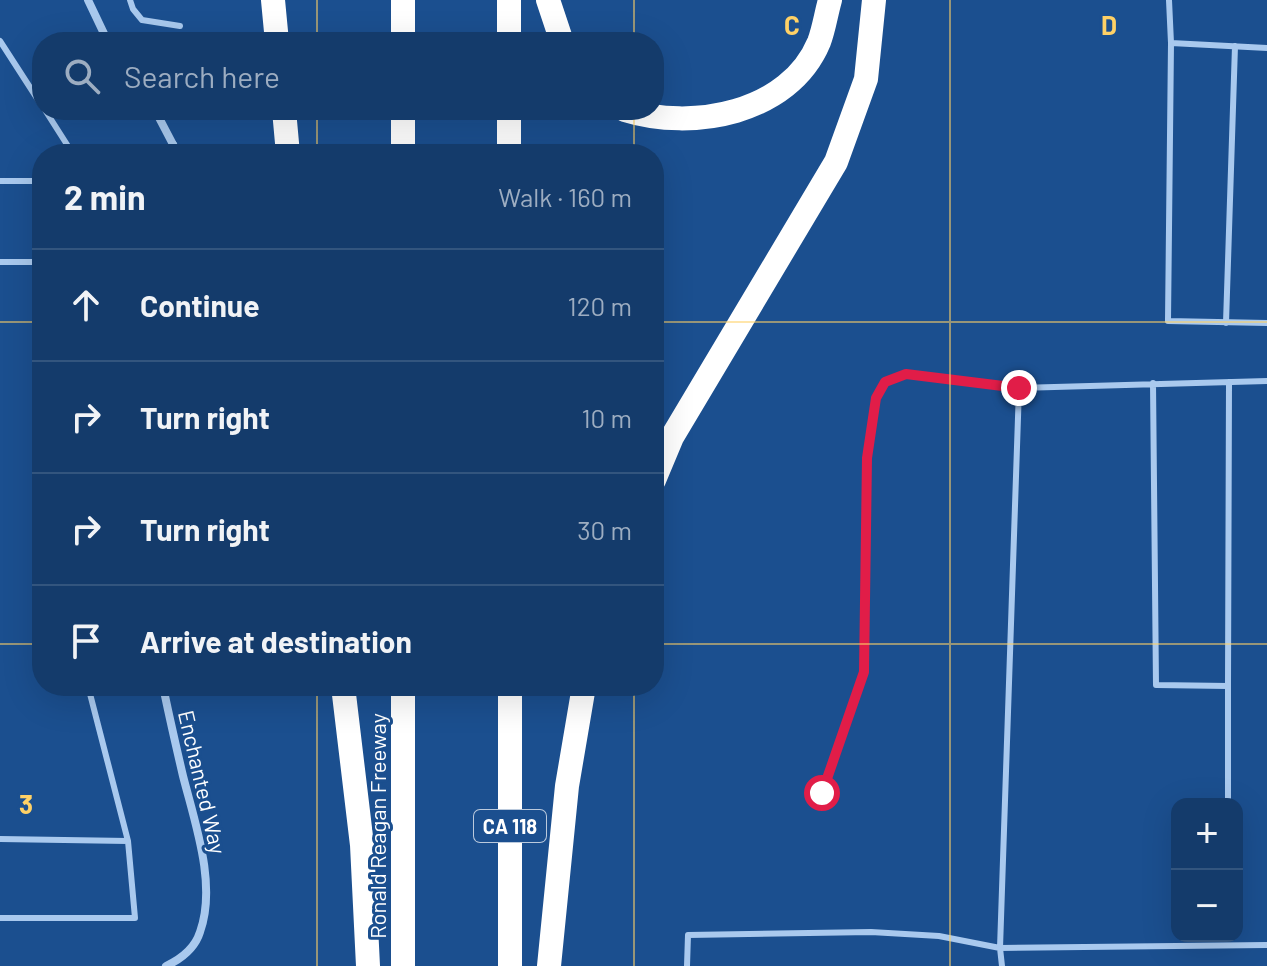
<!DOCTYPE html>
<meta charset="utf-8">
<style>
:root{--surface:#143b6b;--page:#1d4271;--text:#f1f3f6;--muted:#9dadc1;--line:#33557e}
body{margin:0;font-family:Barlow,sans-serif;background:var(--page);color:var(--text)}
.controls{position:absolute;right:24px;bottom:24px;display:grid;overflow:hidden;border-radius:16px;box-shadow:0 8px 32px #0002}
.controls button{width:72px;height:72px;display:grid;place-items:center;padding:0;border:0;border-bottom:2px solid var(--line);background:var(--surface);color:var(--text);font:40px sans-serif}
.stop{position:absolute;width:24px;height:24px;margin:-18px;border:6px solid #e11d48;border-radius:50%;background:#fff}
.stop.end{background:#e11d48;border-color:#fff;box-shadow:0 2px 8px #0008}
.list{margin:0;padding:0;list-style:none}
h2{display:flex;justify-content:space-between;align-items:center;height:104px;margin:0;padding:0 32px;font-size:34px}
h2 small{font-size:26px;font-weight:400;color:var(--muted)}
.list li{display:grid;grid-template-columns:52px 1fr auto;gap:24px;align-items:center;box-sizing:border-box;height:112px;padding:0 32px;border-top:2px solid var(--line)}
.list b{display:block;font-size:30px;white-space:nowrap}
.list em{font-size:26px;font-style:normal;color:var(--muted)}
.icon{flex:none;width:44px;height:44px;fill:none;stroke:currentColor;stroke-width:2;stroke-linecap:round;stroke-linejoin:round}
.map{position:relative;flex:none;width:1267px;height:966px;overflow:hidden}
.search{position:absolute;background:var(--surface);box-shadow:0 8px 32px #0002;left:32px;top:32px;width:632px;height:88px;display:flex;align-items:center;gap:20px;box-sizing:border-box;padding:0 28px;border-radius:32px;color:var(--muted);font-size:30px}
.panel{position:absolute;background:var(--surface);box-shadow:0 8px 32px #0002;left:32px;top:144px;width:632px;height:552px;border-radius:32px}
.map>svg:first-child{display:block}
.lines{fill:none;stroke-linecap:round;stroke-linejoin:round}
.lane{stroke:#a9c9ee;stroke-width:6}
.street{stroke:#a9c9ee;stroke-width:8}
.highway{stroke:#fff;stroke-width:24}
.route{stroke:#e11d48;stroke-width:10}
.grid{fill:none;stroke:#ffd166;stroke-width:2;stroke-opacity:0.55}
.labels{text-anchor:middle;dominant-baseline:central;stroke-width:6;stroke-linejoin:round;paint-order:stroke}
.shield{fill:#1b4f8f;stroke:#bbcadd;stroke-width:2}
.shield-label{font-size:20px;font-weight:bold;fill:#fff}
.street-label{font-size:22px;fill:#fff;stroke:#1b4f8f}
.grid-label{font-size:26px;text-anchor:middle;font-weight:bold;fill:#ffd166;stroke:#1b4f8f;stroke-width:6;stroke-linejoin:round;paint-order:stroke}
</style>
<div class="map">
<svg width="1267" height="966" viewBox="0 0 1267 966">
<rect width="100%" height="100%" fill="#1b4f8f"/>
<g class="lines">
<!-- lane -->
<path class="lane" d="M130 0 133 9 142 20 180 26
M1169 0 1171 43 1168 321 1267 323
M0 41 42 106
M1171 43 1267 48
M45 110 73 154
M161 154 174 144
M0 181H42
M0 262H42
M1226 323 1235 46
M1153 383 1156 685 1228 686V804
M42 532 37 552 42 564
M1228 686 1229 382
M822 793 864 672 867 458 876 398 885 382 906 374 1019 388
M0 839 128 841
M0 918H135L128 841 88 686
M687 966 688 935 871 932 939 936 1000 948 1267 945
M1002 966 1000 948 1019 388 1267 381"/>
<!-- street -->
<path class="street" d="M88 0 108 42
M155 110 178 154
M163 686C169 716 176 746 183 776 195 823 217 885 200 932 195 948 181 959 166 966"/>
<!-- highway -->
<path class="highway" d="M273 0 277 42
M509 0V42
M548 0 562 42
M403 42V0
M284 110 288 154
M509 110V154
M625 110C692 131 789 114 819 42 824 29 826 14 830 0
M403 154V110
M654 480 672 437 836 162 866 79 874 0
M343 686 362 845 368 966
M510 686V966
M403 966V686
M549 966 567 786 584 686"/>
</g>
<g class="lines">
<!-- route -->
<path class="route" d="M822 793 864 672 867 458 876 398 885 382 906 374 1019 388"/>
</g>
<!-- grid -->
<path class="grid" d="M317 0V42M634 0V42M950 0V966M317 110V154M634 110V154M0 322H42M654 322H1267M0 644H42M654 644H1267M317 686V966M634 686V966"/>
<g class="labels">
<!-- shield labels -->
<rect class="shield" x="474" y="810" width="72" height="32" rx="6"/>
<g class="shield-label">
<text x="510" y="826">CA 118</text>
</g>
<!-- street labels -->
<g class="street-label">
<text transform="translate(203 782) rotate(77)">Enchanted Way</text>
<text transform="translate(377 826) rotate(-90)">Ronald Reagan Freeway</text>
</g>
</g>
<g class="grid-label">
<text x="792" y="35">C</text>
<text x="1109" y="35">D</text>
<text x="26" y="814">3</text>
</g>
</svg>
<div class="controls">
<button>+</button>
<button>−</button>
</div>
<div class="stop" style="left:822px;top:793px"></div>
<div class="stop end" style="left:1019px;top:388px"></div>
<div class="search"><svg class="icon" aria-label="search" viewBox="0 0 24 24"><circle cx="10" cy="10" r="6"/><path d="M15 15l6 6"/></svg>Search here</div>
<section class="panel">
<h2>2 min<small>Walk · 160 m</small></h2>
<ul class="list">
<li><svg class="icon" aria-label="ahead" viewBox="0 0 24 24"><path d="M12 20V5M6 11l6-6 6 6"/></svg><div><b>Continue</b></div><em>120 m</em></li>
<li><svg class="icon" aria-label="right" viewBox="0 0 24 24"><path d="M7 20v-9h11M14 6l5 5-5 5"/></svg><div><b>Turn right</b></div><em>10 m</em></li>
<li><svg class="icon" aria-label="right" viewBox="0 0 24 24"><path d="M7 20v-9h11M14 6l5 5-5 5"/></svg><div><b>Turn right</b></div><em>30 m</em></li>
<li><svg class="icon" aria-label="arrive" viewBox="0 0 24 24"><path d="M6 21V4h12l-3 4 3 4H6"/></svg><div><b>Arrive at destination</b></div></li>
</ul>
</section>
</div>
